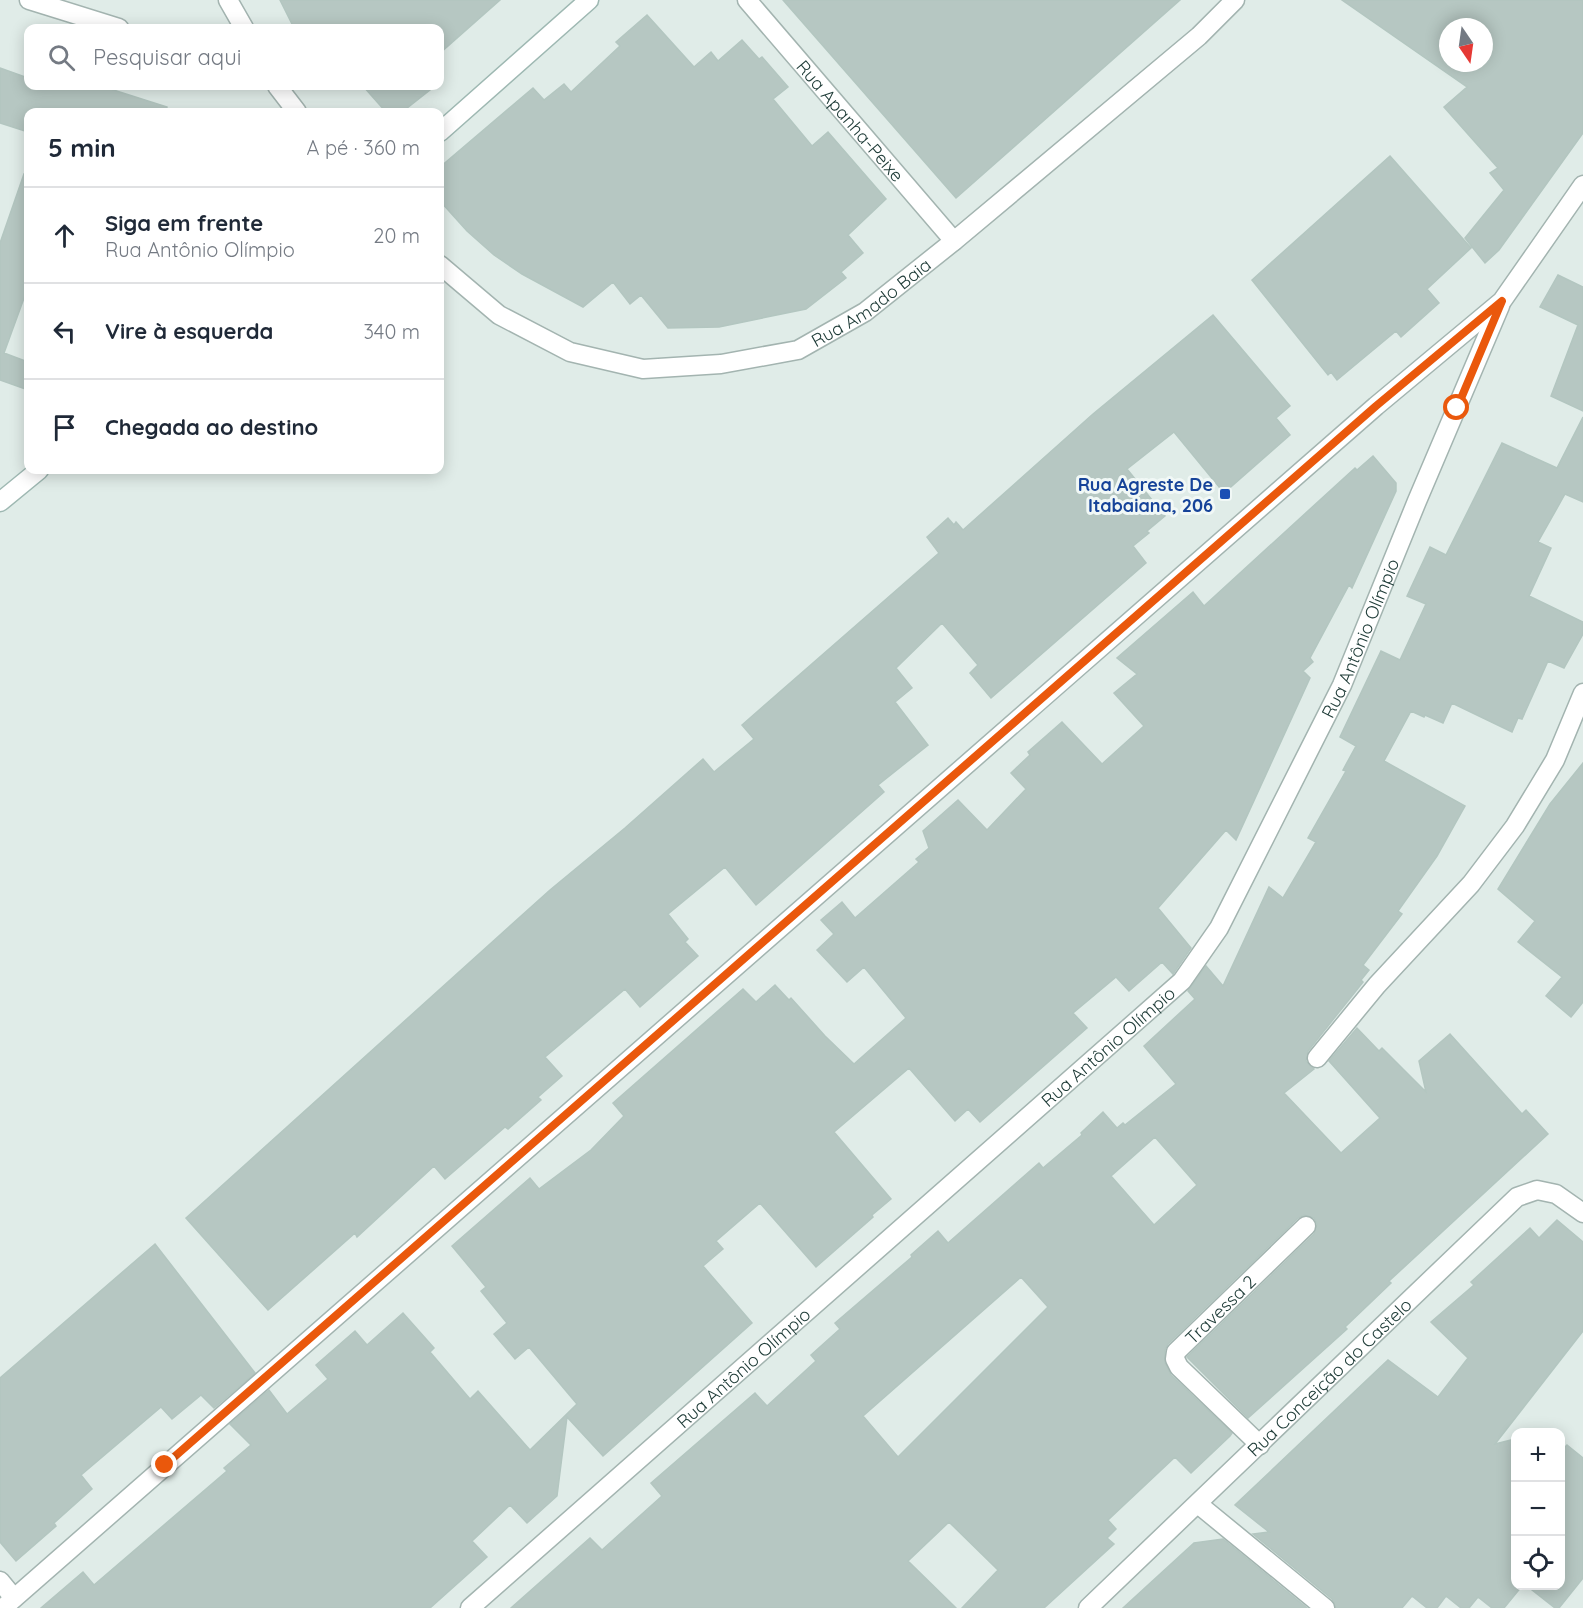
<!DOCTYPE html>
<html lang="pt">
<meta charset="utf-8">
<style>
:root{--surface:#fff;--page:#f6f6f7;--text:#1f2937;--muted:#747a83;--line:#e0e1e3}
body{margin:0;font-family:Quicksand,sans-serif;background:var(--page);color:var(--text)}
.controls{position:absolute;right:18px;bottom:18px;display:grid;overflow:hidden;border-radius:12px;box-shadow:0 3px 15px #0003}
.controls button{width:54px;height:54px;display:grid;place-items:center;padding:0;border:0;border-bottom:2px solid var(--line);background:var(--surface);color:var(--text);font:30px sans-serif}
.compass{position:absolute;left:1439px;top:18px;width:54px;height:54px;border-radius:50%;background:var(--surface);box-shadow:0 3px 15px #0003;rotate:167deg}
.stop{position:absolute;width:18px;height:18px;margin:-14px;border:4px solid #ea580c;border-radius:50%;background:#fff}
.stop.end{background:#ea580c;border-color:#fff;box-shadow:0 2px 6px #0008}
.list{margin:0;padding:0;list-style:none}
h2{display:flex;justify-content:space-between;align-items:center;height:78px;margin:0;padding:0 24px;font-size:26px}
h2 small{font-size:20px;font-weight:400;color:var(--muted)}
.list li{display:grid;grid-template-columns:39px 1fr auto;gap:18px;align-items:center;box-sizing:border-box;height:96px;padding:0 24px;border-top:2px solid var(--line)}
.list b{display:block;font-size:22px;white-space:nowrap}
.list p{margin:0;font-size:20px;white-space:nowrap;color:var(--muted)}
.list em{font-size:20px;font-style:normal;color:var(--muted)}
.icon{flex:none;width:33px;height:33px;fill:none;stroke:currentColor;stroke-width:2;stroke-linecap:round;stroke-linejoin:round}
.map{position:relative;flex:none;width:1583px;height:1608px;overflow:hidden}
.search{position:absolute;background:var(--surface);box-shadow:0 3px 15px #0003;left:24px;top:24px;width:420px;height:66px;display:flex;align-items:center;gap:15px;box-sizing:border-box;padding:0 21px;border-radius:12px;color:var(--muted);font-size:22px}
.panel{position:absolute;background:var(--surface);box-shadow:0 3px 15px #0003;left:24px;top:108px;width:420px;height:366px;border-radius:12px}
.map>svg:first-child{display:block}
.building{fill:#b6c7c2;stroke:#b3c6c0;stroke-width:1.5;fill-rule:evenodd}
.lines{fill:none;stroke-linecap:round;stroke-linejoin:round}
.lane-casing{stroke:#a3b4b0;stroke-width:21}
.street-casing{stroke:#a3b4b0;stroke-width:21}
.secondary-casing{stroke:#9eb8b2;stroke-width:21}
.lane{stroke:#fff;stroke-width:18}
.street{stroke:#fff;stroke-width:18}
.secondary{stroke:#fff;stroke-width:18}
.route{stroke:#ea580c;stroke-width:8}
.transit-dot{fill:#1a4fb4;stroke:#f1f8f6;stroke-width:2}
.labels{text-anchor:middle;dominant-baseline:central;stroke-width:6;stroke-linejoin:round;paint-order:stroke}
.street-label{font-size:18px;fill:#203d39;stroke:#f1f8f6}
.transit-label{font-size:18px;font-weight:bold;fill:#164399;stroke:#f1f8f6;text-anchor:end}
</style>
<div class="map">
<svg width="1583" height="1608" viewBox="0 0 1583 1608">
<rect width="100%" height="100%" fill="#e0ece8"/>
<!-- building -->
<path class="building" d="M280 0H500L440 53V28H294Z
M783 0H1180L956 198Z
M1342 0H1583V133L1499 250 1485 263 1465 238 1504 190 1490 173 1498 168 1444 107 1467 87ZM1448 27H1484V63H1448Z
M647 15 694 67 711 52 718 61 742 40 759 59 762 57 788 87 773 99 812 146 828 132 886 199 848 235 863 253 841 272 846 278 806 309 719 327 668 328 641 295 630 304 613 282 583 307 522 274 494 255 467 231 440 201V167L533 88 544 100 564 84 571 92 620 46 616 42Z
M0 68 28 78V86H101L167 107 166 112H28V132L0 123Z
M363 86H435L402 112H386Z
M1390 156 1471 248 1427 289 1439 303 1401 337 1396 331 1337 380 1331 372 1328 375 1252 280Z
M24 174 28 175V287L4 353 28 362V390L0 380V243Z
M1558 275 1583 287V411L1551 396 1578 325 1540 307Z
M1213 315 1290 406 1276 418 1290 435 1224 493 1174 432 1127 469 1165 516 1147 531 1149 533 1133 546 1146 563 991 698 970 673 978 665 942 623 896 668 912 688 895 702 928 745 878 785 884 792 756 905 725 867 668 914 688 939 685 942 698 956 640 1007 625 989 545 1057 562 1076 538 1097 541 1100 508 1129 505 1127 445 1179 434 1166 357 1237 355 1233 268 1310 186 1218 550 890 625 828 703 759 714 772 754 739 742 725 939 553 927 537 948 518 954 525 956 522 963 530 1093 414Z
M1583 417V502L1565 494 1538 542 1551 548 1529 596 1583 622V634L1564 668 1548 661 1522 719 1518 718 1512 732 1452 703 1443 723 1425 715 1424 717 1411 711 1384 761 1465 806 1437 856 1398 911 1402 914 1363 965 1369 970 1361 980 1363 982 1308 1051 1306 1061 1314 1069 1284 1093 1341 1153 1380 1118 1329 1061 1357 1028 1379 1051 1382 1048 1426 1092 1419 1061 1450 1034 1522 1114 1526 1110 1548 1134 1389 1281 1391 1283 1345 1327 1347 1329 1248 1418 1187 1357 1314 1234 1317 1224 1314 1218 1304 1215 1298 1218 1168 1344 1165 1350V1363L1171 1375 1232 1433 1230 1436 1191 1473 1175 1457 1108 1520 1116 1529 1107 1538 1114 1544 1044 1608H962L998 1570 949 1522 908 1561 956 1608H511L590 1538 602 1550 662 1496 651 1483 755 1393 767 1406 816 1361 811 1355 840 1329 835 1323 912 1257 911 1255 938 1231 948 1243 1039 1163 1043 1168 1082 1135 1081 1133 1103 1112 1117 1128 1123 1123 1125 1125 1176 1084 1144 1046 1195 999 1188 991 1206 966 1223 986 1269 887 1283 898 1316 842 1308 838 1346 771 1343 770 1356 746 1340 737 1381 651 1400 660 1426 604 1407 596 1430 547 1446 555 1502 443 1557 468ZM1155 1137 1197 1185 1154 1225 1111 1176ZM1021 1277 1048 1307 898 1457 863 1416Z
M1373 456 1396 483V491L1352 588 1349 585 1310 658 1313 662 1303 671 1310 678 1236 840 1226 830 1158 908 1191 948 1173 974 1162 962 1129 991 1116 977 1073 1013 1087 1028 980 1122 968 1109 955 1121 909 1068 834 1132 891 1199 872 1215 873 1217 816 1267 760 1203 716 1241 723 1249 703 1266 752 1323 603 1456 567 1417 557 1496 527 1523 510 1505 472 1541 487 1557 430 1608H41L83 1572 94 1585 227 1471 224 1468 251 1445 230 1424 269 1390 287 1414 328 1379 316 1365 355 1331 367 1345 403 1313 434 1348 430 1352 470 1399 478 1391 530 1450 577 1404 529 1347 515 1359 494 1334 507 1323 481 1291 486 1287 452 1246 530 1178 539 1189 591 1150 624 1116 613 1103 743 989 756 1002 775 985 789 1000 791 998 825 1036 854 1064 906 1018 864 967 847 982 817 950 834 934 821 920 842 902 855 918 919 862 916 859 929 848 923 831 958 800 987 830 1026 789 1011 773 1030 755 1028 752 1062 722 1102 764 1144 726 1114 693 1137 674 1117 658 1193 592 1204 606 1355 468 1357 470Z
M1583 763V1002L1571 1017 1546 996 1562 977 1518 942 1535 921 1498 889 1550 804Z
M1557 1220 1583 1242V1331L1495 1444 1515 1439V1586H1522L1504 1608H1492L1478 1597 1469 1608H1461L1446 1596 1437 1608H1427L1412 1596 1402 1608H1336L1332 1599 1253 1534 1269 1532 1235 1505 1388 1360 1438 1397 1468 1358 1431 1322 1474 1285 1471 1282 1530 1228 1539 1238Z
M155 1244 255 1373 214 1408 201 1395 172 1419 161 1407 81 1475 92 1489 54 1523 56 1526 16 1561 0 1542V1378Z
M1567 1445 1583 1458V1578L1559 1608H1555L1527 1586H1560V1452Z
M1223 1539 1307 1608H1123L1194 1543Z"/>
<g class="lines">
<!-- lane casing -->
<g class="lane-casing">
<g id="lane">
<path id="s1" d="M1260 1445 1179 1367 1175 1359 1176 1352 1306 1226"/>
</g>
</g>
<!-- street casing -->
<g class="street-casing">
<g id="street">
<path d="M29 0 119 28"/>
<path d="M228 0 244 28"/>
<path id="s2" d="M747 0 954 241"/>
<path d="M277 86 297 112"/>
<path id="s3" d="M440 265 499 315 570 352 643 369 721 364 798 350 865 312 954 241 1199 36 1235 0"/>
<path d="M1317 1058 1377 985 1471 884 1515 826 1555 760 1583 693"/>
<path d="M1198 1504 1325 1608"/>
<path d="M0 1581 14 1598"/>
<path d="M3 1608 1376 406 1502 301 1583 185"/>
<path id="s4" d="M470 1608 1182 981 1219 928 1342 685 1417 501 1500 306"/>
<path id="s5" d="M1088 1608 1517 1197 1537 1190 1556 1194 1583 1213"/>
</g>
</g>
<!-- secondary casing -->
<g class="secondary-casing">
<path id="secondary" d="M440 132 589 0
M0 502 39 470"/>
</g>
<!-- lane -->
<use href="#lane" class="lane"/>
<!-- street -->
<use href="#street" class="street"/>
<!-- secondary -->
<use href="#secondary" class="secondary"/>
</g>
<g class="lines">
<!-- route -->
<path class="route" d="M165 1465 1376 406 1502 301 1457 408"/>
</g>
<!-- markers -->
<rect class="transit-dot" x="1219" y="488" width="12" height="12" rx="3"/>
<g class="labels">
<!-- street labels -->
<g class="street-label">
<text stroke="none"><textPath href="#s2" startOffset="159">Rua Apanha-Peixe</textPath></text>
<text stroke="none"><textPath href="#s3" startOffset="476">Rua Amado Baia</textPath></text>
<text stroke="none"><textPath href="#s4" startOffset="1336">Rua Antônio Olímpio</textPath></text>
<text stroke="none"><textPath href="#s4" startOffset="850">Rua Antônio Olímpio</textPath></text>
<text stroke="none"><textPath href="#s1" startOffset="190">Travessa 2</textPath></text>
<text stroke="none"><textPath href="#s4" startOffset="364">Rua Antônio Olímpio</textPath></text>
<text stroke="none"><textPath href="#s5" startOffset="334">Rua Conceição do Castelo</textPath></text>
</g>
<!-- transit labels -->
<g class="transit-label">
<text x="1213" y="484">Rua Agreste De<tspan x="1213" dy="21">Itabaiana, 206</tspan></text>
</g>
</g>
</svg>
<div class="controls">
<button>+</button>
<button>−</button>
<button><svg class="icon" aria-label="locate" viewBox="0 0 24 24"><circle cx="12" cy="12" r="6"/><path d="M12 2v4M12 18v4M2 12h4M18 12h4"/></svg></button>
</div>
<svg class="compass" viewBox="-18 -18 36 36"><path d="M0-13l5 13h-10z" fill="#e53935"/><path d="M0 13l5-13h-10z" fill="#747a83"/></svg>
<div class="stop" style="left:1457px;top:408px"></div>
<div class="stop end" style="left:165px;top:1465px"></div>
<div class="search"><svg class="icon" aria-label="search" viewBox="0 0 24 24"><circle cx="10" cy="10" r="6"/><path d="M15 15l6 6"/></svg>Pesquisar aqui</div>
<section class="panel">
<h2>5 min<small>A pé · 360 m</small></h2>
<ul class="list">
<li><svg class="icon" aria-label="ahead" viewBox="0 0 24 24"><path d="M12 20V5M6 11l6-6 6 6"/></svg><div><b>Siga em frente</b><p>Rua Antônio Olímpio</p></div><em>20 m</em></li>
<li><svg class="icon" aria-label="left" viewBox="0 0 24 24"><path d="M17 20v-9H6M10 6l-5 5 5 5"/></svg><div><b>Vire à esquerda</b></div><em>340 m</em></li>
<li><svg class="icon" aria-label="arrive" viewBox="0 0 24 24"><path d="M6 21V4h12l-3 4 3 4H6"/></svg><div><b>Chegada ao destino</b></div></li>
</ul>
</section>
</div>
